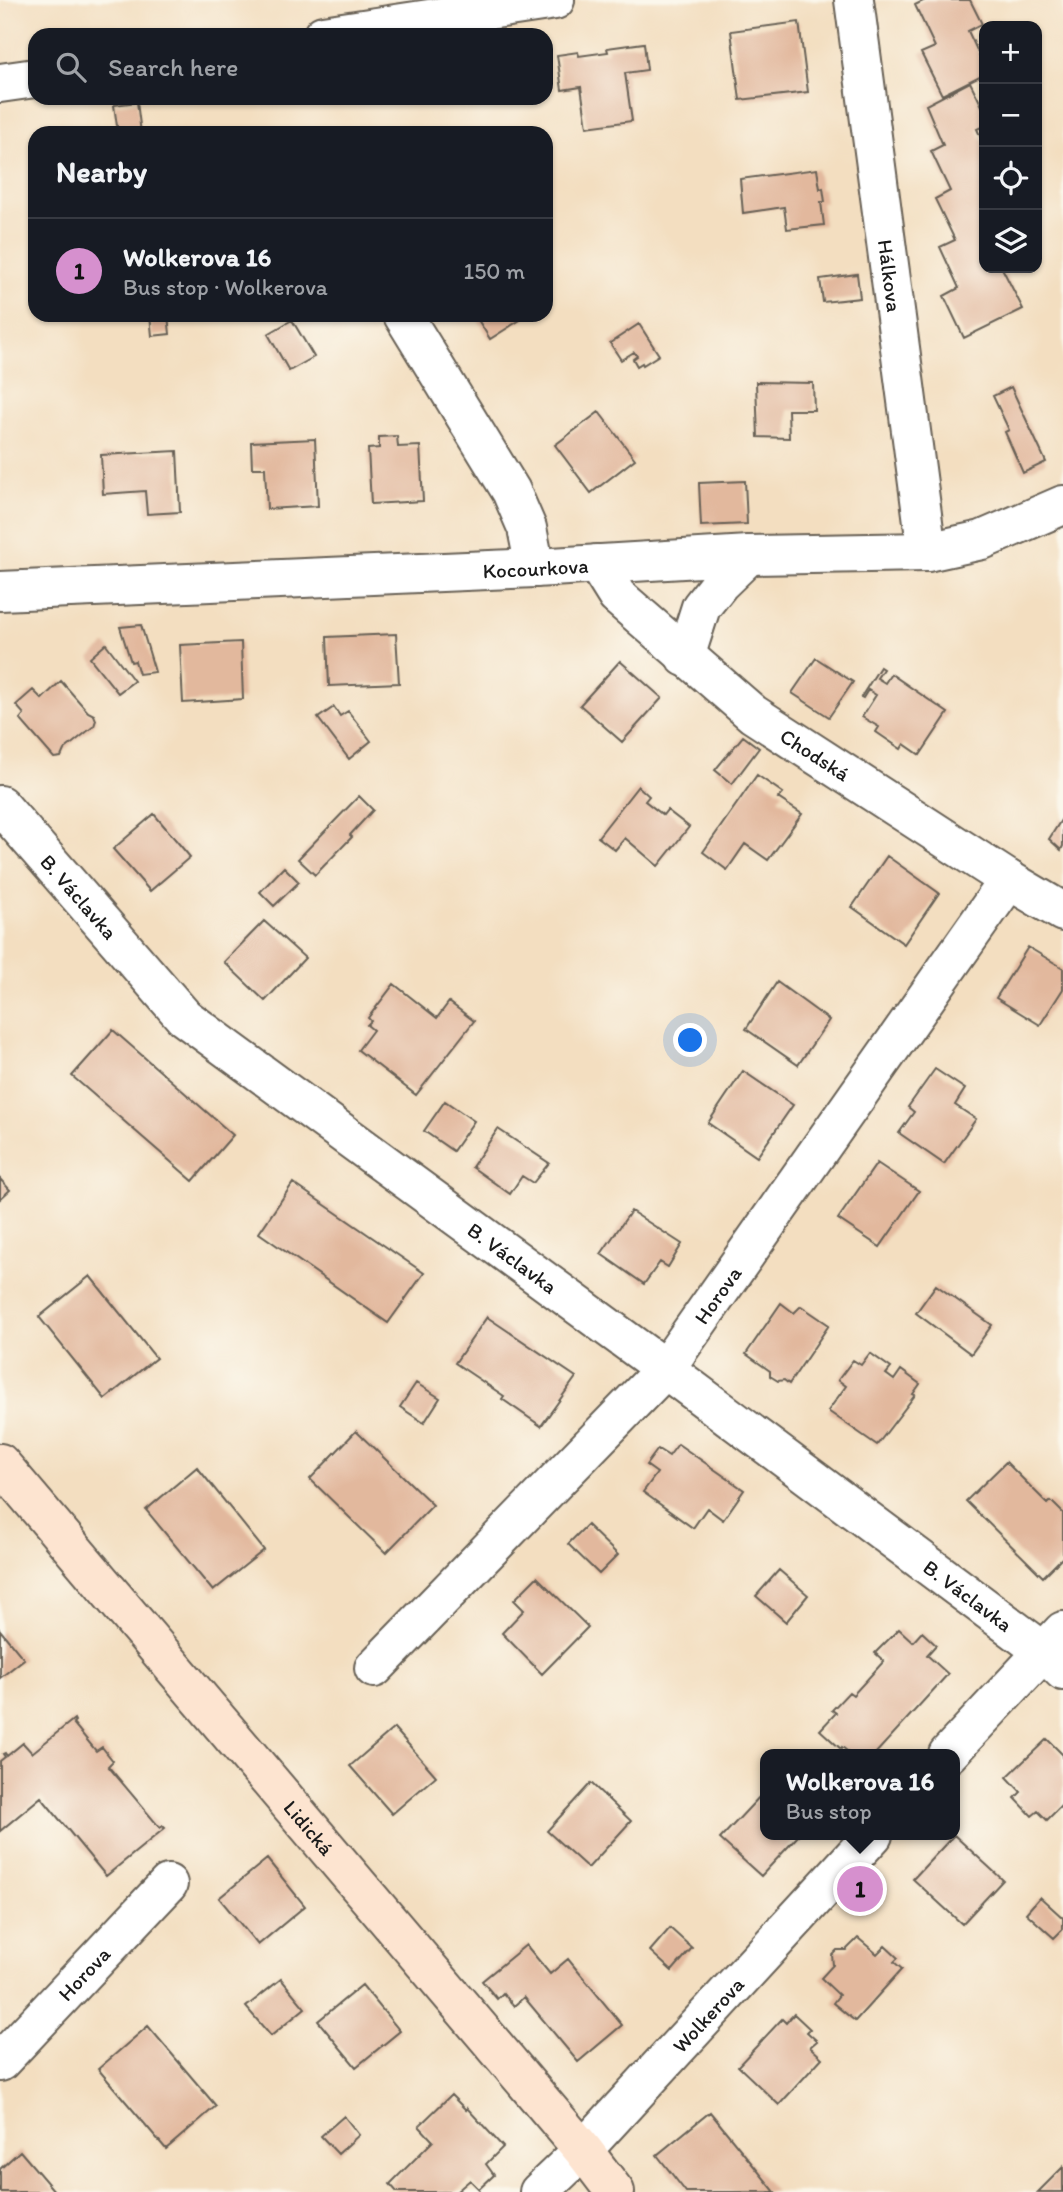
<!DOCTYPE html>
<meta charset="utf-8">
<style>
:root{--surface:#171b24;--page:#242831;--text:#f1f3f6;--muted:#9ea1a6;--line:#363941;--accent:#d690ce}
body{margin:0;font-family:Itim,sans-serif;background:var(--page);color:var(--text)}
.controls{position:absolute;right:21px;top:21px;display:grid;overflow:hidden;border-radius:14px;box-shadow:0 2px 5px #0004}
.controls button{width:63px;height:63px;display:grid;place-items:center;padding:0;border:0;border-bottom:2px solid var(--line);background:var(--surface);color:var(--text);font:35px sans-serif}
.you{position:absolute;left:691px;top:1041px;width:24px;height:24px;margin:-18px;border:5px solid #fff;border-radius:50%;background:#1a73e8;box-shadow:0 0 0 10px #1a73e833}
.badge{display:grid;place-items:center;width:46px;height:46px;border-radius:50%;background:var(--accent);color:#111;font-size:23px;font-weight:700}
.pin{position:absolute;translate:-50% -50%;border:4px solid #fff;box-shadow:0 2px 7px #0006}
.popup{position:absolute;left:760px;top:1749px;width:200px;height:91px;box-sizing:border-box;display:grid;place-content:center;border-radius:14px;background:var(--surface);filter:drop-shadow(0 2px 5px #0005);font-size:23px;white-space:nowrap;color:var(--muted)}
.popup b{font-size:26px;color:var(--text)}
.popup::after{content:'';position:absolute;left:50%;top:100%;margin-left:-14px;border:14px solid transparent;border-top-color:var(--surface)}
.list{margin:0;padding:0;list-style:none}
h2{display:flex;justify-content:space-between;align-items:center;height:91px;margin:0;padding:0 28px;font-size:30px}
h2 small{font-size:23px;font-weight:400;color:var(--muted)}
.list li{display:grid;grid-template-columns:46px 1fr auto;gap:21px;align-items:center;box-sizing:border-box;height:105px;padding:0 28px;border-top:2px solid var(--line)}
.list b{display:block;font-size:26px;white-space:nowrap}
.list p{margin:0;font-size:23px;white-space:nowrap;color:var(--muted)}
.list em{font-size:23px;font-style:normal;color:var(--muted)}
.icon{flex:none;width:38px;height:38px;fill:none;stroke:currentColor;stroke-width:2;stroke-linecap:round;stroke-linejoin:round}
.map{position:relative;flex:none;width:1063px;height:2192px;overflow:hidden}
.search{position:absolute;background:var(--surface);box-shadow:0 2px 5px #0004;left:28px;top:28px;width:525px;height:77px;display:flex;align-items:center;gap:18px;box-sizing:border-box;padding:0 24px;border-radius:21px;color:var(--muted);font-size:26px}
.panel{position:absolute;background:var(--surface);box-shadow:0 2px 5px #0004;left:28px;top:126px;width:525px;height:196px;border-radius:21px}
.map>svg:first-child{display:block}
.building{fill:#e2b89d}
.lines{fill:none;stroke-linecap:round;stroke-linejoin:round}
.minor-casing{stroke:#676055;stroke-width:42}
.secondary-casing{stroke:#676055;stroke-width:42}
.minor{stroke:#fff;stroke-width:38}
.secondary{stroke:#fde4d0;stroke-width:38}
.labels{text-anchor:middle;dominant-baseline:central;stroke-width:5;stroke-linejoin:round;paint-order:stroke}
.street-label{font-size:21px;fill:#1c1c1c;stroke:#fbf7ec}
</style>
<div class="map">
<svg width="1063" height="2192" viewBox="0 0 1063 2192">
<rect width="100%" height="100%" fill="#fbf7ec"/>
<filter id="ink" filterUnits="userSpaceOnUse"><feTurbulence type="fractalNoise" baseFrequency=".0143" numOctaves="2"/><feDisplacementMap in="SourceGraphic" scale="14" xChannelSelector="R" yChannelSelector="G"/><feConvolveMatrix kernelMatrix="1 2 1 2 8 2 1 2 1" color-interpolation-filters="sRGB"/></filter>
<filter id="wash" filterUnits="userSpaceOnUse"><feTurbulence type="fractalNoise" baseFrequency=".00686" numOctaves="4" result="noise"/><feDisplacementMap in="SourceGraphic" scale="28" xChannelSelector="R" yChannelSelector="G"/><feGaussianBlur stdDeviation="1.57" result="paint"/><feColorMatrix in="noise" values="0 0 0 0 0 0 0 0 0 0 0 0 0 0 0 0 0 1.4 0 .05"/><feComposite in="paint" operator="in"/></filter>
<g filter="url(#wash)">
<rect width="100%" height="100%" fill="#f3dec0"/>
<g id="blocks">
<!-- building -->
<path class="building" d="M925 0H970L982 24 968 31 984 65V74L942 95 921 53 935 47 915 5Z
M799 22 808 92 740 100 731 31Z
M644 43 647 70 625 73 632 121 587 127 581 87 562 90 557 55 578 52 579 56 608 52 607 48Z
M970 82 984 110V126L977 129 984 144V268H1002L1023 309 964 338 944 296 959 288 940 247 955 240 935 199 950 191 931 151 943 145 926 105Z
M137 102 141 133H118L114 105Z
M817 169 820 189 823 188 825 202H821L824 225 787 229 784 207 743 213 740 179Z
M857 274 860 298 823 302 820 279Z
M150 315H168L170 334 152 336Z
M475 315H528L490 339Z
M292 320 314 357 289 371 268 334Z
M639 324 659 355 643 365 642 363 637 366 633 359 637 356 634 352 621 360 610 343Z
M756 382 813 383 814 410H788L789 438 758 437Z
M1011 387 1046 462 1023 473 1005 432 1009 430 993 396Z
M599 412 635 459 591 493 555 445Z
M397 436 398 447 420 446 423 501 371 504 368 449 379 448V437Z
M315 439 318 506 267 509 265 468H252L251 442Z
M177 451 180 512 147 514 145 491 103 494 101 455Z
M745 481 747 524 701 526 699 483Z
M141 625 155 672 139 674 135 661 131 662 120 627Z
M396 634 399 683 329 686 327 637Z
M241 642 243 699 183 703 180 645Z
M106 644 134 681 118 693 90 658Z
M816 658 853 682 829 717 792 693Z
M620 661 662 698 622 742 580 705Z
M880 667 883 669 877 678 885 683 891 674 948 713 920 755 904 744 901 749 876 732 879 727 862 717 876 695 868 690 863 698 861 697Z
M61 681 88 712 94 715 96 720 94 726 64 750 61 757 54 758 20 719 24 714 16 705 33 690 42 699Z
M334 707 340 716 348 711 371 741 349 759 318 718Z
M743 736 759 748 732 784 715 770Z
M757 775 783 793 778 798 802 814 768 860 745 844 727 870 703 852Z
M638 786 649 796 645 801 663 815 667 810 689 827 658 866 625 838 615 850 598 837Z
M359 796 373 810 350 835 352 837 315 875 298 859Z
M154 814 190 857 150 891 113 849Z
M1063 817V846L1061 850 1049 839Z
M887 856 939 893 904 944 852 907Z
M284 867 299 882 274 906 260 892Z
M264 921 305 958 265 1001 224 962Z
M1028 947 1063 968V989L1040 1025 996 998Z
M777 982 829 1020 798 1065 746 1029Z
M394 984 437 1018 449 1002 474 1021 416 1095 358 1050 373 1030 367 1025 371 1021 368 1018Z
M113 1030 233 1135 193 1181 72 1076Z
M935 1069 965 1089 955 1105 976 1119 944 1164 899 1133 914 1112 908 1107Z
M743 1071 793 1105 757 1157 708 1123Z
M445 1101 474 1121 453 1151 424 1131Z
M498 1129 549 1163 533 1183 522 1176 510 1194 472 1167Z
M877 1163 919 1191 880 1247 838 1219Z
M0 1179 10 1190 0 1199Z
M293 1183 424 1273 388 1323 259 1233Z
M631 1211 682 1244 668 1267 660 1262 644 1284 601 1254Z
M90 1276 156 1358 105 1399 39 1317Z
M936 1285 992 1325 971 1354 916 1313Z
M781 1303 794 1313 801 1306 829 1325 789 1384 784 1380 778 1381 770 1376V1371L746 1354Z
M487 1317 576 1377 541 1426 502 1399 504 1396 455 1363Z
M870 1353 891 1368 886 1374 894 1380 901 1370 920 1384 913 1394 915 1395 877 1445 828 1411 846 1386 838 1380 853 1360 861 1365Z
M416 1383 440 1398 424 1423 400 1407Z
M356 1431 433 1505 386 1553 310 1479Z
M678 1444 744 1490 723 1520 707 1508 693 1528 643 1492 657 1473 646 1465 658 1449 669 1456Z
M1006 1462 1048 1504 1051 1501 1063 1513V1557L1043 1577 966 1501Z
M197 1467 264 1550 213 1591 146 1510Z
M587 1525 618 1555 599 1574 568 1544Z
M779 1570 808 1595 786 1622 756 1596Z
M537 1577 588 1627 542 1674 502 1633 524 1610 514 1600Z
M899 1629 913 1642 922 1632 936 1645 927 1655 948 1674 875 1754H851L842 1747 841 1749 820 1730 836 1713 832 1710 849 1692 853 1695 884 1661 875 1653Z
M0 1630 24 1659 0 1678Z
M74 1719 75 1721 73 1723 96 1751 102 1747 113 1761 108 1766 160 1828 163 1826 165 1828 106 1876 41 1797 0 1831V1761L5 1757 3 1754 5 1753 7 1756 23 1743 32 1753Z
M394 1728 436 1776 392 1814 350 1766Z
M1047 1739 1063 1755V1804L1047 1820 1038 1811 1032 1816 1015 1798 1021 1792 1007 1777Z
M591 1783 631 1821 588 1868 547 1831Z
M763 1793 766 1796V1835H799L761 1876 720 1839Z
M954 1835 1003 1880 962 1924 913 1879Z
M267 1859 305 1906 258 1945 219 1898Z
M1040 1897 1063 1918V1929L1054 1938 1026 1913Z
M670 1928 692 1948 672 1971 650 1951Z
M858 1938 877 1954 885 1946 898 1958 894 1962 902 1969 855 2021 833 2003 839 1995 821 1978 833 1965 832 1955 837 1950H846Z
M526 1945 550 1974 568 1959 622 2025 578 2062 524 1997 514 2006 503 1993 497 1999 482 1981Z
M281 1979 305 2008 271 2036 246 2007Z
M362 1985 400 2031 356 2067 318 2021Z
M794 2014 810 2029 807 2032 817 2041 810 2047 822 2058 779 2105 738 2066 782 2019 786 2023Z
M148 2026 216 2106 166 2149 98 2069Z
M451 2095 466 2110 467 2108 503 2147 486 2164 494 2175 479 2189 470 2180 456 2192H397L390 2184 433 2141 419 2126Z
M710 2112 775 2192H686L657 2155Z
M344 2116 359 2135 338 2154 321 2136Z
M20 2151 55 2192H0V2169Z
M1063 2167V2192H1038Z"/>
</g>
</g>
<g filter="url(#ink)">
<use href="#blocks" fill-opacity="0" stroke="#676055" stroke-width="2"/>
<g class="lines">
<!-- minor casing -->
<g class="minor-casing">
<g id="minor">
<path id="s1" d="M854 0 927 552"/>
<path d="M323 35 555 0"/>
<path d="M0 83 35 78"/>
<path d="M403 315 511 491 527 528 535 568"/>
<path id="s2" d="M597 564 617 596 753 714 1009 880 1063 912"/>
<path id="s3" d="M0 591 535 568 749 555 927 552 982 540 1063 505"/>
<path d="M685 657 701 607 720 583 749 555"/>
<path id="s4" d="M0 805 184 1017 665 1369 1043 1651 1063 1671"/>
<path id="s5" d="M374 1668 665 1369 1009 880"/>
<path d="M948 1754 1063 1631"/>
<path id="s6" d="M0 2062 168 1884"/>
<path id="s7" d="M539 2192 583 2150 873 1835"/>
</g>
</g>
<!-- secondary casing -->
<g class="secondary-casing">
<g id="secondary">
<path id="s8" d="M0 1463 583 2150 615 2192"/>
</g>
</g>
<!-- minor -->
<use href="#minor" class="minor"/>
<!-- secondary -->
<use href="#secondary" class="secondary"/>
</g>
</g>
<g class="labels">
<!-- street labels -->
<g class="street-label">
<text stroke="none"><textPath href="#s1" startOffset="278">Hálkova</textPath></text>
<text stroke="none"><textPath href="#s3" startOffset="536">Kocourkova</textPath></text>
<text stroke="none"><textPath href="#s2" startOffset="292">Chodská</textPath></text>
<text stroke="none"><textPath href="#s4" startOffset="121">B. Václavka</textPath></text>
<text stroke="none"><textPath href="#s4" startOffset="688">B. Václavka</textPath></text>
<text stroke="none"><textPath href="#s5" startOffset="508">Horova</textPath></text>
<text stroke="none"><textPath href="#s4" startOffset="1255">B. Václavka</textPath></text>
<text stroke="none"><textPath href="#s8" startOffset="478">Lidická</textPath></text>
<text stroke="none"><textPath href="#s6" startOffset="122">Horova</textPath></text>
<text stroke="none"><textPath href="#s7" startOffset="245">Wolkerova</textPath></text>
</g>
</g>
</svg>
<div class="controls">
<button>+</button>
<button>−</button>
<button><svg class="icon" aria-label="locate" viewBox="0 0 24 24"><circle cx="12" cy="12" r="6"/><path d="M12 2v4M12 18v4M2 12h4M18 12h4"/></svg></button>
<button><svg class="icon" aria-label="layers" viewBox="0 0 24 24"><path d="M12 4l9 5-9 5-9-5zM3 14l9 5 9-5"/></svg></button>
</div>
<div class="you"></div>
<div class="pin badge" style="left:860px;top:1889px">1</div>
<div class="popup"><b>Wolkerova 16</b>Bus stop</div>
<div class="search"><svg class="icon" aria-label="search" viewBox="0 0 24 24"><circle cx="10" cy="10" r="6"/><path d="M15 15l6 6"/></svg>Search here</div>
<section class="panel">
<h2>Nearby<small></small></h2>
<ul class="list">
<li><span class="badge">1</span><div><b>Wolkerova 16</b><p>Bus stop · Wolkerova</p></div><em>150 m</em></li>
</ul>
</section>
</div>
